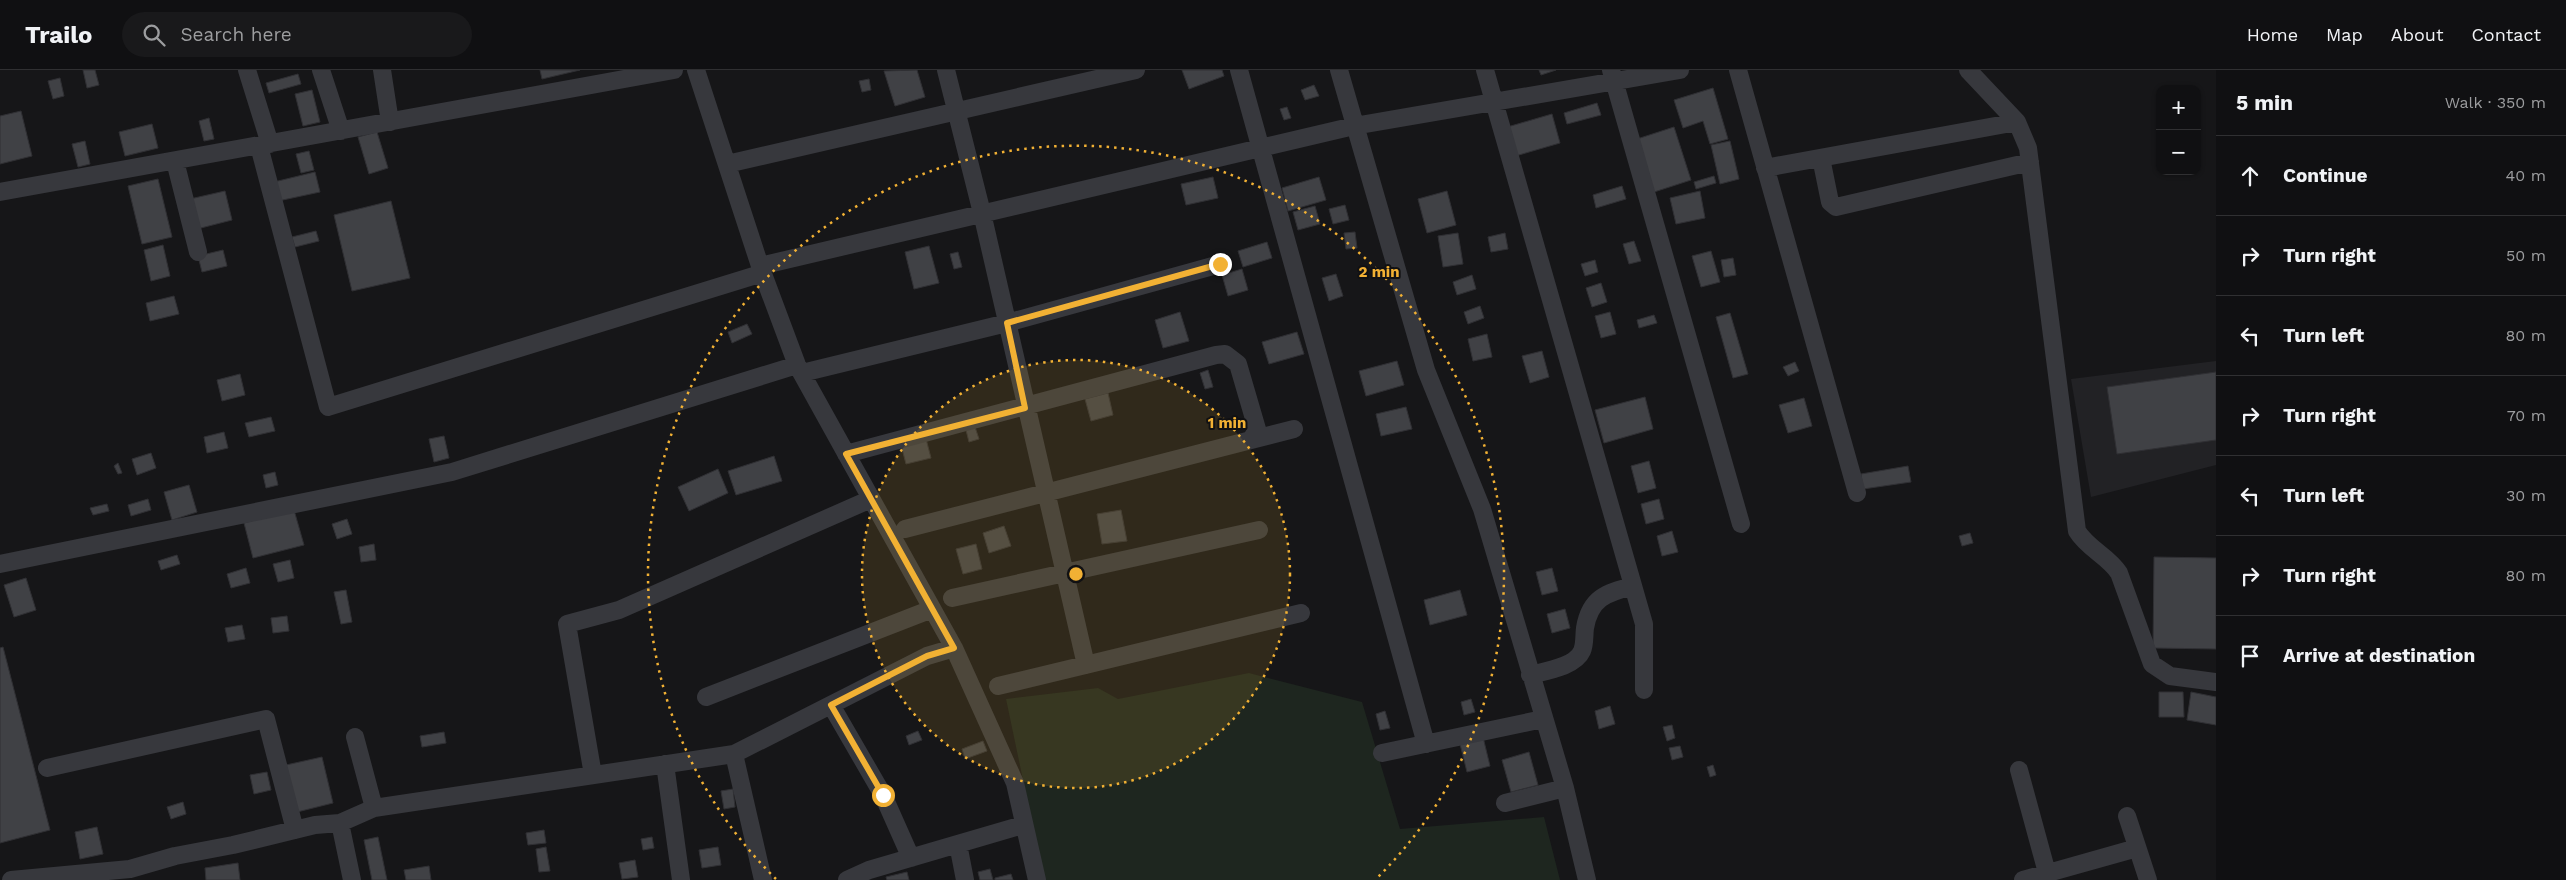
<!DOCTYPE html>
<meta charset="utf-8">
<style>
:root{--surface:#101012;--page:#19191b;--text:#f1f3f6;--muted:#9c9d9f;--line:#303032}
body{margin:0;font-family:"Work Sans",sans-serif;background:var(--page);color:var(--text)}
.controls{position:absolute;right:15px;top:15px;display:grid;overflow:hidden;border-radius:10px;box-shadow:0 1px 4px #0004}
.controls button{width:45px;height:45px;display:grid;place-items:center;padding:0;border:0;border-bottom:1px solid var(--line);background:var(--surface);color:var(--text);font:25px sans-serif}
.stop{position:absolute;width:15px;height:15px;margin:-11px;border:4px solid #f2b134;border-radius:50%;background:#fff}
.stop.end{background:#f2b134;border-color:#fff;box-shadow:0 1px 5px #0008}
.list{margin:0;padding:0;list-style:none}
h2{display:flex;justify-content:space-between;align-items:center;height:65px;margin:0;padding:0 20px;font-size:21px}
h2 small{font-size:16px;font-weight:400;color:var(--muted)}
.list li{display:grid;grid-template-columns:32px 1fr auto;gap:15px;align-items:center;box-sizing:border-box;height:80px;padding:0 20px;border-top:1px solid var(--line)}
.list b{display:block;font-size:19px;white-space:nowrap}
.list em{font-size:16px;font-style:normal;color:var(--muted)}
.icon{flex:none;width:28px;height:28px;fill:none;stroke:currentColor;stroke-width:2;stroke-linecap:round;stroke-linejoin:round}
.map{position:relative;flex:none;width:2216px;height:810px;overflow:hidden}
header{display:flex;align-items:center;gap:30px;box-sizing:border-box;height:70px;padding:0 25px;background:var(--surface);border-bottom:1px solid var(--line)}
header strong{font-size:24px}
nav{display:flex;gap:28px;margin-inline-start:auto;font-size:18px}
.search{width:350px;height:45px;background:var(--page);display:flex;align-items:center;gap:12px;box-sizing:border-box;padding:0 18px;border-radius:28px;color:var(--muted);font-size:19px}
main{display:flex}
aside{flex:1;background:var(--surface)}
.map>svg:first-child{display:block}
.built{fill:#222225}
.green{fill:#1e261f}
.building{fill:#404145;stroke:#303034}
.lines{fill:none;stroke-linecap:round;stroke-linejoin:round}
.street{stroke:#37383d;stroke-width:18}
.route{stroke:#f2b134;stroke-width:6}
.ring{fill:none;stroke:#f2b134;stroke-width:2.5;stroke-dasharray:2.5 5}
.centre{fill:#f2b134;stroke:#111113;stroke-width:2.5}
.ring-label{font-size:15px;text-anchor:middle;font-weight:bold;fill:#f2b134;stroke:#111113;stroke-width:4;stroke-linejoin:round;paint-order:stroke}
</style>
<header>
<strong>Trailo</strong>
<div class="search"><svg class="icon" aria-label="search" viewBox="0 0 24 24"><circle cx="10" cy="10" r="6"/><path d="M15 15l6 6"/></svg>Search here</div>
<nav><a>Home</a><a>Map</a><a>About</a><a>Contact</a></nav>
</header>
<main>
<div class="map">
<svg width="2216" height="810" viewBox="0 0 2216 810">
<rect width="100%" height="100%" fill="#161618"/>
<!-- built -->
<path class="built" d="M2216 291V395L2091 427 2071 309Z"/>
<!-- green -->
<path class="green" d="M1249 603 1362 632 1400 759 1544 747 1560 810H1044L1006 629 1098 618 1118 629Z"/>
<!-- building -->
<path class="building" d="M83 0H95L99 15 87 18Z
M540 0H580L542 9Z
M917 0 925 27 895 36 884 1Z
M1182 0H1222L1224 6 1189 19Z
M1539 0H1556L1541 5Z
M298 4 301 14 269 23 266 13Z
M60 8 64 26 53 29 48 11Z
M869 9 871 20 862 22 859 11Z
M1314 15 1319 26 1305 30 1301 20Z
M1713 18 1728 69 1710 74 1703 51 1683 58 1674 30Z
M312 20 320 52 303 56 295 24Z
M1597 33 1601 45 1567 54 1564 43Z
M1287 37 1291 48 1284 50 1280 39Z
M21 41 32 86 0 94V46Z
M1552 44 1560 73 1512 87 1504 58Z
M209 48 214 69 204 71 199 51Z
M152 54 158 78 125 86 119 62Z
M1674 57 1691 110 1651 123 1634 70Z
M377 62 388 98 369 104 358 67Z
M85 71 90 94 78 97 72 74Z
M1730 71 1739 109 1720 114 1711 75Z
M309 81 314 100 301 103 296 84Z
M315 102 320 122 278 131 274 112Z
M1714 106 1716 113 1696 119 1694 112Z
M1213 107 1218 128 1186 135 1181 114Z
M1319 107 1326 130 1288 141 1282 118Z
M158 109 172 167 142 174 128 116Z
M1622 116 1626 129 1596 138 1593 125Z
M225 121 232 150 197 159 190 129Z
M1447 121 1456 155 1427 163 1418 129Z
M1700 121 1705 148 1676 154 1670 128Z
M391 131 410 208 352 221 334 145Z
M1345 135 1349 150 1333 154 1329 139Z
M1315 136 1320 154 1298 160 1293 142Z
M316 161 319 171 295 177 292 167Z
M1355 162 1357 178 1346 179 1344 163Z
M1458 163 1463 194 1443 197 1438 166Z
M1505 163 1508 179 1491 182 1488 167Z
M1634 171 1641 191 1629 194 1623 174Z
M1267 172 1272 188 1243 197 1238 181Z
M163 175 170 206 151 211 144 180Z
M929 176 939 213 914 219 905 182Z
M223 180 227 196 202 202 198 186Z
M1711 181 1720 212 1701 217 1692 186Z
M958 182 962 197 954 199 950 184Z
M1733 188 1736 205 1724 207 1721 190Z
M1595 190 1598 202 1585 206 1581 194Z
M1242 199 1248 220 1228 226 1222 205Z
M1336 204 1343 226 1329 231 1322 208Z
M1472 205 1476 219 1457 225 1453 212Z
M1601 213 1607 232 1592 237 1586 218Z
M174 226 179 244 150 251 146 233Z
M1480 236 1484 248 1468 254 1464 242Z
M1180 242 1189 271 1163 278 1155 250Z
M1610 242 1616 264 1601 268 1595 246Z
M1730 243 1748 304 1733 308 1716 247Z
M1654 245 1657 253 1639 258 1637 250Z
M747 254 752 264 732 273 728 262Z
M1297 262 1304 284 1269 294 1262 272Z
M1487 264 1492 287 1473 291 1468 269Z
M1542 281 1549 307 1530 313 1522 286Z
M1397 291 1404 315 1366 326 1359 301Z
M1795 292 1799 301 1788 306 1783 297Z
M1208 300 1213 317 1205 319 1200 303Z
M2216 302V370L2117 384 2107 317Z
M240 304 245 325 222 331 217 310Z
M1108 323 1113 345 1091 351 1085 329Z
M1645 327 1653 359 1604 373 1595 340Z
M1804 328 1812 356 1788 363 1779 335Z
M1406 337 1412 359 1381 366 1376 344Z
M271 347 275 361 249 367 245 353Z
M975 357 979 369 969 372 966 360Z
M224 362 228 378 207 383 204 367Z
M925 365 931 388 906 394 900 371Z
M444 366 449 388 434 392 429 369Z
M151 383 156 398 137 405 132 389Z
M774 386 782 411 736 425 728 401Z
M1649 391 1656 418 1638 423 1631 396Z
M118 393 122 403 118 404 114 396Z
M1908 396 1911 412 1863 419 1861 404Z
M718 399 728 423 689 441 678 417Z
M275 402 278 415 266 418 263 405Z
M189 415 197 442 172 450 164 422Z
M148 429 151 440 131 446 128 435Z
M1659 429 1664 449 1646 454 1641 434Z
M107 434 109 441 93 445 90 438Z
M294 440 304 475 253 488 244 453Z
M1121 440 1127 471 1102 474 1097 444Z
M347 449 352 464 337 469 332 454Z
M1004 456 1011 476 989 483 983 463Z
M1672 461 1678 482 1662 486 1657 466Z
M1970 463 1973 473 1962 476 1959 466Z
M374 474 376 490 361 492 359 477Z
M976 474 982 499 963 504 956 479Z
M177 485 180 494 161 500 158 491Z
M2154 487 2216 488V579L2153 578Z
M290 490 294 508 278 512 273 494Z
M246 498 250 513 231 518 227 504Z
M1552 498 1558 521 1542 525 1536 502Z
M26 508 36 540 14 547 4 515Z
M346 520 352 552 341 554 334 522Z
M1460 520 1467 545 1430 555 1424 530Z
M1565 539 1570 558 1552 563 1547 544Z
M287 546 289 561 273 563 271 548Z
M242 555 245 569 228 572 225 558Z
M3 577 50 760 0 773V578Z
M2159 622H2183L2184 647H2159Z
M2191 622 2216 627V655L2187 650Z
M1471 629 1475 642 1464 645 1461 632Z
M1610 636 1615 654 1599 659 1595 641Z
M1385 641 1390 658 1380 660 1376 644Z
M1672 655 1675 668 1667 671 1663 657Z
M918 661 922 670 909 675 906 666Z
M444 662 446 673 422 677 420 666Z
M1483 667 1490 696 1467 702 1460 674Z
M983 671 987 681 965 689 962 679Z
M1680 676 1683 687 1672 690 1669 678Z
M1529 682 1538 715 1511 722 1502 690Z
M322 687 333 733 297 742 286 695Z
M1713 695 1716 705 1710 707 1707 697Z
M267 702 271 720 254 724 250 705Z
M733 719 735 737 724 739 721 721Z
M183 732 186 744 171 749 167 737Z
M97 757 103 784 80 789 75 762Z
M544 760 546 773 528 775 526 763Z
M378 767 387 810H372L364 770Z
M652 767 654 778 643 780 641 769Z
M546 777 550 801 539 802 536 779Z
M718 777 721 795 702 798 699 780Z
M635 790 638 807 622 809 619 793Z
M238 793 240 810H206L205 798Z
M429 796 431 810H406L404 800Z
M990 799 993 810H980L978 802Z
M907 802 909 810H887L886 807Z
M1011 804 1013 810H995V808Z"/>
<g class="lines">
<!-- street -->
<path class="street" d="M247 0 270 74
M321 0 341 61
M382 0 390 52
M696 0 760 196 1354 56 1680 0
M946 0 982 143 1086 595
M1239 0 1426 674
M1339 0 1426 300 1482 439 1565 718 1587 810
M1485 0 1644 554V620
M1611 0 1741 454
M1738 0 1857 423
M1968 0 2017 52 2028 78 2077 461C2088 479 2108 486 2119 503L2152 594 2170 606 2216 612
M259 76 328 337 763 203
M1821 88 1830 132 1836 137 2030 92
M175 91 198 182
M727 94 1136 0
M1765 98 2017 52
M0 122 674 0
M760 196 797 295 954 578 1015 713 1037 810
M802 303 1007 253 1220 194
M1251 370 1294 359
M846 384 1216 285 1225 284 1238 294 1257 359 1251 370 905 459
M0 494 452 402 797 295
M952 528 1259 460
M1530 605C1545 601 1575 597 1582 581 1585 574 1584 565 1585 558 1590 528 1606 523 1633 516
M998 616 1301 543
M706 627 932 539
M831 635 883 725 911 788
M355 667 374 738
M1382 683 1543 649
M734 684 763 810
M665 694 681 810
M47 698 266 649 295 760
M2019 700 2049 810
M593 705 567 554 619 540 871 429
M1505 733 1565 718
M2127 746 2148 810
M340 753 352 810
M958 774 965 810
M11 810 130 799 175 786 233 775 315 755 340 753 374 738 734 684 927 586 954 578
M847 810 869 800 1023 755
M2023 810 2137 778"/>
</g>
<g class="lines">
<!-- route -->
<path class="route" d="M883 725 831 635 927 586 954 578 846 384 1025 338 1007 253 1220 194"/>
</g>
<!-- distance rings -->
<circle cx="1076" cy="504" r="214" fill="#f2b134" fill-opacity=".12"/>
<g class="ring">
<circle cx="1076" cy="504" r="214"/>
<path d="M776 809A428 428 0 1 1 1376 809"/>
</g>
<circle cx="1076" cy="504" r="8" class="centre"/>
<g class="ring-label">
<text x="1379" y="207">2 min</text>
<text x="1227" y="358">1 min</text>
</g>
</svg>
<div class="controls">
<button>+</button>
<button>−</button>
</div>
<div class="stop" style="left:883px;top:725px"></div>
<div class="stop end" style="left:1220px;top:194px"></div>
</div>
<aside>
<h2>5 min<small>Walk · 350 m</small></h2>
<ul class="list">
<li><svg class="icon" aria-label="ahead" viewBox="0 0 24 24"><path d="M12 20V5M6 11l6-6 6 6"/></svg><div><b>Continue</b></div><em>40 m</em></li>
<li><svg class="icon" aria-label="right" viewBox="0 0 24 24"><path d="M7 20v-9h11M14 6l5 5-5 5"/></svg><div><b>Turn right</b></div><em>50 m</em></li>
<li><svg class="icon" aria-label="left" viewBox="0 0 24 24"><path d="M17 20v-9H6M10 6l-5 5 5 5"/></svg><div><b>Turn left</b></div><em>80 m</em></li>
<li><svg class="icon" aria-label="right" viewBox="0 0 24 24"><path d="M7 20v-9h11M14 6l5 5-5 5"/></svg><div><b>Turn right</b></div><em>70 m</em></li>
<li><svg class="icon" aria-label="left" viewBox="0 0 24 24"><path d="M17 20v-9H6M10 6l-5 5 5 5"/></svg><div><b>Turn left</b></div><em>30 m</em></li>
<li><svg class="icon" aria-label="right" viewBox="0 0 24 24"><path d="M7 20v-9h11M14 6l5 5-5 5"/></svg><div><b>Turn right</b></div><em>80 m</em></li>
<li><svg class="icon" aria-label="arrive" viewBox="0 0 24 24"><path d="M6 21V4h12l-3 4 3 4H6"/></svg><div><b>Arrive at destination</b></div></li>
</ul>
</aside>
</main>
